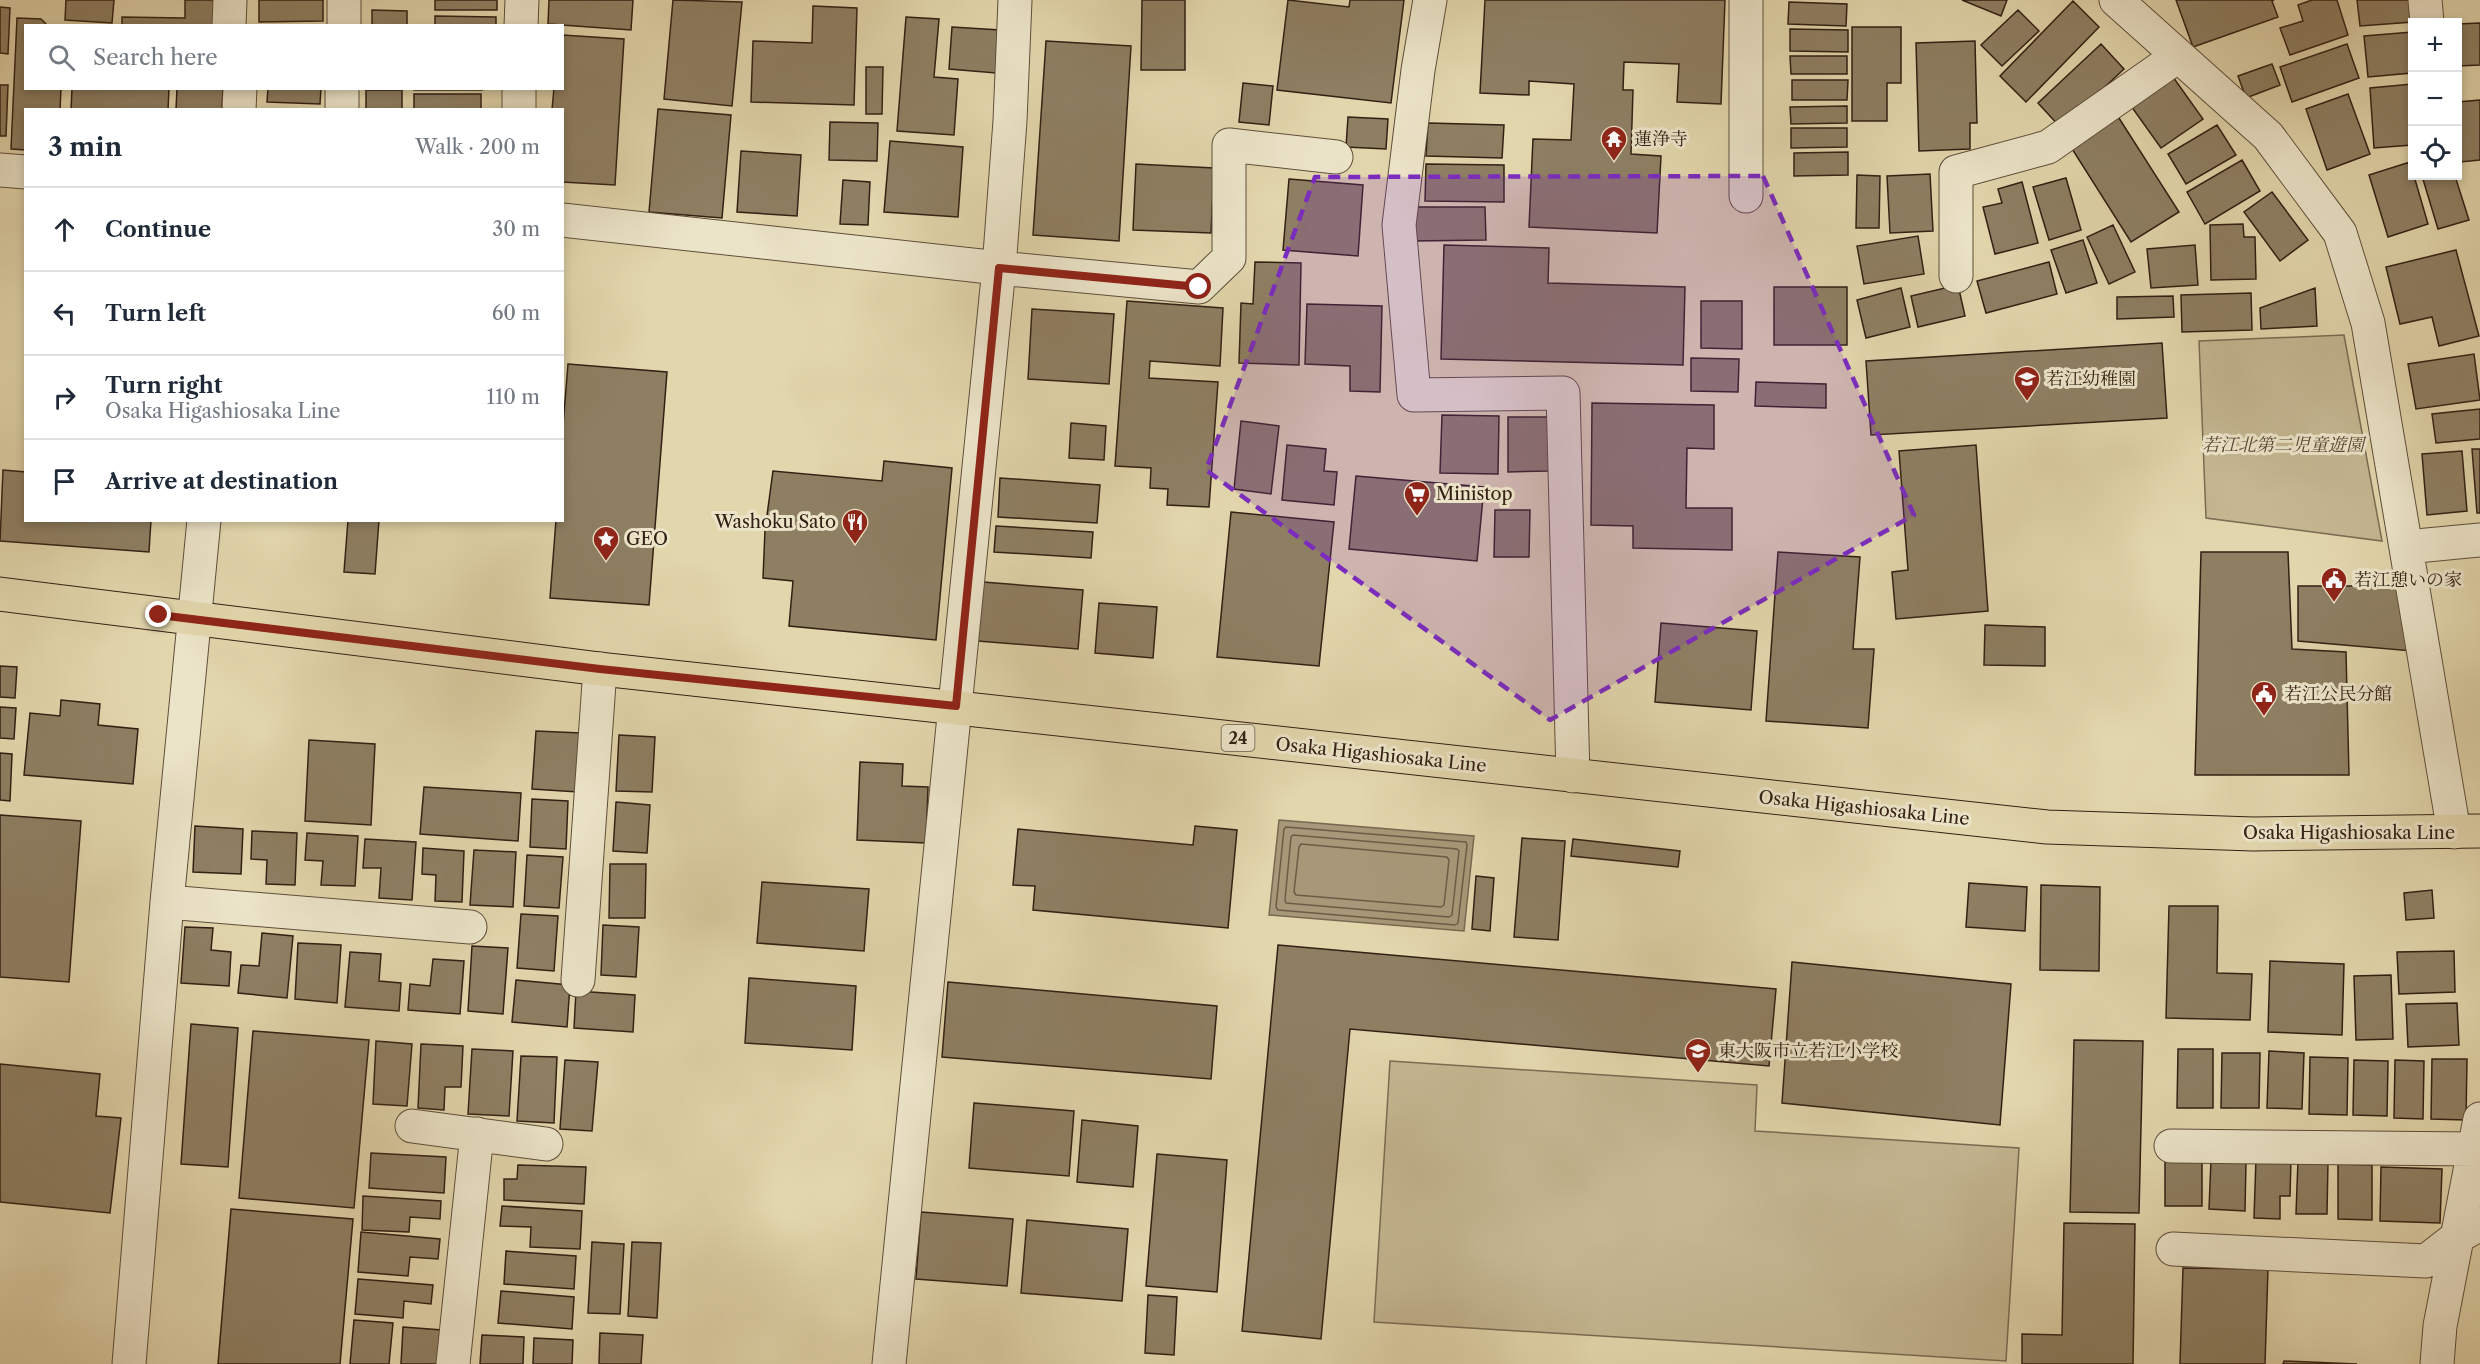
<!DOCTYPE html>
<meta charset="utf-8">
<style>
:root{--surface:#fff;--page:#f2f2f3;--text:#1f2937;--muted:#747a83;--line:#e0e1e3}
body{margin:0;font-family:"Libre Caslon Text","Noto Serif JP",serif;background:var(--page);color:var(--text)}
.controls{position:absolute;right:18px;top:18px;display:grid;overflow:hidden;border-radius:0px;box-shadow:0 3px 9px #0003}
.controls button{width:54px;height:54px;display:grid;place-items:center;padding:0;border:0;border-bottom:2px solid var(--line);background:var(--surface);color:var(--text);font:30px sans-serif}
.stop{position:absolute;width:18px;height:18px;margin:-14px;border:4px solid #8f2418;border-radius:50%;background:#fff}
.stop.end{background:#8f2418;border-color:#fff;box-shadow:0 2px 6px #0008}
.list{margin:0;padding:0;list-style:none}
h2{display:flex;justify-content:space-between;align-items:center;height:78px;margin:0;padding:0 24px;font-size:26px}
h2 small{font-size:20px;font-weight:400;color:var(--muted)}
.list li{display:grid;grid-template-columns:39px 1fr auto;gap:18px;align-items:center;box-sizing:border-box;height:84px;padding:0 24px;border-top:2px solid var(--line)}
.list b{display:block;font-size:22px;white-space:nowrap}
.list p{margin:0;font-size:20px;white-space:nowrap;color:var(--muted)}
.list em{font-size:20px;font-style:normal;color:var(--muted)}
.icon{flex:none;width:33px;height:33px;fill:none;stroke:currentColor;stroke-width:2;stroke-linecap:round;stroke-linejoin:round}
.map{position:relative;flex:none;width:2480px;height:1364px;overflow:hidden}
.search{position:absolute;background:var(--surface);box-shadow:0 3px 9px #0003;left:24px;top:24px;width:540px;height:66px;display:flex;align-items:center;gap:15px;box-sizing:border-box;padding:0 21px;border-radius:0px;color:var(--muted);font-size:22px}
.panel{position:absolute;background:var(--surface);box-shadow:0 3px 9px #0003;left:24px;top:108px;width:540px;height:414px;border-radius:0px}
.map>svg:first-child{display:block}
.green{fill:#c4b792;stroke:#7b6c53;stroke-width:1.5}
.water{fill:#a69878;stroke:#786850;stroke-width:1.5}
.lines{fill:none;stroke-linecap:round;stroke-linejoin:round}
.shore{stroke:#6c5c46;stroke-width:1.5}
.building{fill:#8e7f63;stroke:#322014;stroke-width:1.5}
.minor-casing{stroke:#5e4e3a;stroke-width:35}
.major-casing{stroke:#322014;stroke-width:35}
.minor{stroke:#ece4c9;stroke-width:33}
.major{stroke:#e2d6ac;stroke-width:33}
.route{stroke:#8f2418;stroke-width:8}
.marked{fill:#7b2cbf;fill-opacity:0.2;stroke:#7b2cbf;stroke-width:4.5;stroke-dasharray:12 8;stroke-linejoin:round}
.labels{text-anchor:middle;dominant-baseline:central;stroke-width:6;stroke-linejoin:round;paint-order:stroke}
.shield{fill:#ece4c9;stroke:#6a5b4a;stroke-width:1.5}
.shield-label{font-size:16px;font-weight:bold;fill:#322014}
.poi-label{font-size:18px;fill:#322014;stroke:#ece4c9;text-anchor:start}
.park-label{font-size:18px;font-style:italic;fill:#564634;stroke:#ece4c9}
.street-label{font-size:18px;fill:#322014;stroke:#ece4c9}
</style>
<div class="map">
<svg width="2480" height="1364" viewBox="0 0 2480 1364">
<rect width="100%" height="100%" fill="#e2d6ac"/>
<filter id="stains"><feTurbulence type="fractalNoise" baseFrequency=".00333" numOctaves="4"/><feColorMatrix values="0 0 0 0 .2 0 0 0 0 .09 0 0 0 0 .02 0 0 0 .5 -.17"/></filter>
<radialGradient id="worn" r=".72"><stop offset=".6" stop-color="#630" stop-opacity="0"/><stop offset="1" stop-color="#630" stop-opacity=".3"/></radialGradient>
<!-- green -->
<path class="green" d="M2344 335 2382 541 2206 518 2199 341Z
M1390 1061 1757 1085 1755 1131 2019 1148 2006 1361 1374 1322Z"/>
<!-- water -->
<path class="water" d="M1279 820 1474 836 1464 931 1269 915Z"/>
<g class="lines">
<!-- shore -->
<path class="shore" d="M1286 827 1466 842 1467 845 1458 923 1455 925 1278 910 1276 907 1284 829Z
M1293 835 1457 849 1459 851 1452 915 1449 917 1286 903 1285 900 1291 837Z
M1301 844 1447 857 1449 860 1444 905 1441 907 1296 895 1294 892 1299 847Z"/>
</g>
<!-- building -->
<path class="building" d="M66 0H114L112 23 65 20Z
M185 0H219V26H122V17L185 18Z
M259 0H323V21L259 22Z
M435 0H497V10H435Z
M549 0H633L631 30 548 24Z
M673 0 742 2 732 106 664 99Z
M1142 0H1185V70H1141Z
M1288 0 1349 7 1350 0H1404L1391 103 1277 90Z
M1485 0H1725L1721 104 1677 102 1679 64 1624 62 1623 90H1633L1631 154 1661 156 1657 233 1529 227 1533 139 1571 140 1574 84 1529 81V95L1480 93Z
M1962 0H2007L2001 16Z
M2176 0H2274L2272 1 2278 17 2193 47Z
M2312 0H2337L2348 35 2290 55 2280 28 2303 21 2298 5Z
M2357 0H2412L2413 22 2360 26Z
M2073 1 2099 27 2026 102 2000 76Z
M1789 2 1847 4 1846 26 1788 24Z
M813 6 857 8 854 105 751 102 753 41 812 43Z
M0 7 10 8 8 54 0 53Z
M372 10 407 11V26H372Z
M2018 10 2039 31 2002 66 1981 45Z
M435 16 496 17V26H435Z
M906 17 939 19 934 77 958 79 954 135 897 131Z
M17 18 41 19 48 26H26V88H61L60 110H26V150L11 149Z
M2480 23V65L2458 66V24Z
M952 27 1000 30 996 73 949 69Z
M1852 27H1901V83H1887V121H1852Z
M1790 29 1848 30V52L1790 51Z
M2412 32V73L2368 77 2364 36Z
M562 35 624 39 615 185 562 182V110H552L554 88H562Z
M1046 41 1131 46 1119 241 1033 235Z
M1975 41 1977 123H1970V149L1919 151 1916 43Z
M2101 44 2124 69 2061 128 2038 103Z
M2347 44 2359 78 2292 102 2280 67Z
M1790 56H1847V74H1791Z
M2272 64 2280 85 2246 98 2238 76Z
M866 67H883L882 114H866Z
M2173 77 2203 119 2161 148 2131 106Z
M1792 80H1848L1847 100H1792Z
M1243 83 1273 86 1269 125 1239 122Z
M2412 84V145L2374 148 2370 88Z
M0 85H8L6 136H0Z
M72 88H169L168 110H71Z
M177 88H223L222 110H176Z
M268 88H321L320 104 267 102Z
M414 88H482V90H414Z
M366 90H402V110H366Z
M414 94H481V110H414Z
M2348 94 2370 154 2327 170 2306 109Z
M2480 100V160L2460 162 2458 102Z
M1847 106V123L1791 124 1790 107Z
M658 109 731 115 722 218 649 212Z
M2117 115 2179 212 2131 242 2069 144Z
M1348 117 1388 119 1386 149 1346 147Z
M830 122 878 123 877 161 829 160Z
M1428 123 1504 125 1502 158 1426 156Z
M2217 125 2236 155 2186 184 2168 154Z
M1791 128H1847V147L1791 148Z
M890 141 963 147 958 217 884 212Z
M741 151 801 155 797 216 737 212Z
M1848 152V175L1794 176V153Z
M2242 160 2260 191 2205 224 2187 192Z
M2410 162 2412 176H2414L2428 224 2388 237 2369 175Z
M1136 164 1214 168 1211 233 1133 230Z
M1426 164 1504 165V202L1425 201Z
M1930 174 1933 231 1890 233 1887 176Z
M1857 175 1880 176 1879 228H1856Z
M2422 176H2455L2469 220 2438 229Z
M2066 178 2081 230 2049 240 2033 187Z
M1289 179 1363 185 1358 256 1283 250Z
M843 180 870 182 868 225 840 224Z
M2022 182 2038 243 1995 254 1983 207 2002 203 1998 189Z
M2272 192 2308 240 2280 261 2244 212Z
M1414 207H1485L1486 240 1414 241Z
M2243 224 2244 237H2255L2256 279 2211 280 2210 225Z
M2113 225 2135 272 2109 284 2087 237Z
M1918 236 1924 274 1864 284 1857 246Z
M2083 240 2097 283 2066 293 2051 250Z
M1444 245 1549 248 1548 283 1685 287 1683 365 1441 359Z
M2195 245 2198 285 2151 288 2147 249Z
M2456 250 2479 336 2439 346 2432 317 2400 324 2386 267Z
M1255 262 1301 263 1299 365 1239 363 1241 303 1253 304Z
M2049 262 2057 294 1986 313 1977 281Z
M1958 285 1965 316 1918 327 1911 296Z
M1774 287H1847V345H1774Z
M1901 288 1910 327 1866 338 1857 300Z
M2315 288 2317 326 2261 329 2260 308Z
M2251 293 2252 330 2182 332 2181 295Z
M2173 296 2174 317 2117 319V297Z
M1127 301 1223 308 1220 366 1150 361 1149 378 1218 382 1209 507 1167 505 1168 489 1150 488 1151 468 1115 466Z
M1701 301H1742V349L1701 348Z
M1307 304 1382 306 1380 392 1350 391V366L1305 364Z
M1032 309 1114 314 1109 384 1028 379Z
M2162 343 2167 418 1871 435 1866 361Z
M2474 354 2480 400 2416 409 2408 364Z
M1691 358 1739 359 1738 392 1691 391Z
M568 364 667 372 649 605 550 598 556 520H562V438Z
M1756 382 1826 384V408L1755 406Z
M1592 403 1714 405V449L1687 448 1686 508H1732V550L1633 548V526L1591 525Z
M2480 409V439L2436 443 2432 414Z
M1442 415 1499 416 1498 474 1440 473Z
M1508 417H1548L1549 471 1508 472Z
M1241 421 1279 426 1271 494 1234 489Z
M1071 423 1106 426 1104 460 1069 458Z
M1287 445 1326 449 1324 471 1337 472 1334 505 1282 500Z
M1976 445 1988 611 1896 619 1892 572 1908 570 1899 451Z
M2472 449H2480V513H2477Z
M2462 451 2467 511 2427 515 2422 454Z
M884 461 952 468 936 640 789 626 793 581 763 578 765 530 773 471 882 481Z
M3 470 26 472V520H151L149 552 0 541Z
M1356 476 1484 487 1477 561 1349 549Z
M1000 478 1100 485 1097 523 998 517Z
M1495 510H1530L1529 557H1494Z
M1231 512 1334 522 1319 666 1217 657Z
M348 520H379L375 574 344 572Z
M996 526 1093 532 1091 558 994 552Z
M1778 552 1860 557 1853 649H1874L1868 728 1766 721Z
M2201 552H2288L2292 649 2346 652 2349 775H2195Z
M983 582 1083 590 1078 649 978 641Z
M2298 586H2400L2412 651 2298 641Z
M1099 603 1157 607 1153 658 1095 653Z
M1661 623 1757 631 1751 710 1655 702Z
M1985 625 2045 627V666L1984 665Z
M0 666 17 667 15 698 0 697Z
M61 700 100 704 98 725 138 729 133 784 24 775 30 713 60 716Z
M0 707 16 708 14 739 0 738Z
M536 731 581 733 578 792 532 789Z
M619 735 655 737 652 792 616 791Z
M309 740 375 744 371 825 305 821Z
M0 753 12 754 10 801 0 800Z
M860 762 903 764 902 786 928 787 926 843 857 840Z
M424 787 521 793 518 841 420 834Z
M532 799 568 801 566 849 530 847Z
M616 802 650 805 647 853 613 851Z
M0 815 81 821 69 982 0 977Z
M195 826 243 829 241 874 193 872Z
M1195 826 1237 830 1228 928 1033 910 1035 886 1013 885 1018 829 1193 845Z
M252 831 297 833 295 885 266 884 267 860 251 859Z
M307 833 358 836 355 886 321 885 323 861 305 860Z
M1522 838 1565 841 1558 940 1514 937Z
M365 839 416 842 412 900 379 898 381 868H363Z
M1573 839 1680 851 1678 867 1571 856Z
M423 848 464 851 462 902 435 901 436 875 422 874Z
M474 850 516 852 513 907 470 905Z
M527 855 563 857 559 908 524 906Z
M610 864H646L645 918H609Z
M1476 876 1494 878 1490 931 1472 929Z
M762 882 869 889 864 951 757 943Z
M1969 883 2027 887 2025 931 1966 927Z
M2041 885 2100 887 2099 971 2040 970Z
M2432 890 2434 918 2406 920 2404 893Z
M2169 906H2218L2217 973 2252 974 2250 1020 2166 1018Z
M521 914 558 916 554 971 517 968Z
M603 925 639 927 636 977 601 975Z
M185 927 213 928 211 950 231 952 229 986 181 983Z
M262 933 293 936 287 998 238 993 241 965 259 966Z
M298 943 341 945 337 1003 295 999Z
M1278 945 1776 989 1769 1066 1350 1029 1321 1339 1242 1331Z
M472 946 508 948 503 1014 468 1011Z
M2454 951 2455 992 2399 994 2397 952Z
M350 952 381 954 379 981 401 983 399 1011 345 1007Z
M433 959 464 961 460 1014 408 1010 410 984 430 986Z
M2270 961 2344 964 2342 1035 2268 1032Z
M1792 962 2011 984 2000 1125 1782 1103Z
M2391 975 2393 1039 2356 1040 2354 976Z
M749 978 856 986 852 1050 745 1043Z
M516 980 570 985 567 1027 512 1022Z
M948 982 1217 1006 1211 1079 942 1057Z
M576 991 635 995 633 1032 574 1028Z
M2457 1003 2459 1045 2408 1047 2406 1004Z
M191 1024 238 1028 228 1167 181 1164Z
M253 1031 369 1040 354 1208 239 1198Z
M2074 1040 2143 1041 2139 1213 2070 1212Z
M376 1041 412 1044 407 1106 373 1104Z
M421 1044 463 1046 461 1087H445L444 1110 418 1108Z
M472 1049 513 1051 509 1116 468 1114Z
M2178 1049H2213V1108H2177Z
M2269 1051 2304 1053 2302 1109 2267 1108Z
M2222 1053H2260L2259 1108H2221Z
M521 1056 557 1057 554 1123 517 1121Z
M2310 1057 2348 1058 2347 1115 2309 1114Z
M2432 1059H2467L2466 1120 2431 1119Z
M565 1060 598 1062 592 1131 560 1129Z
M2354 1060 2388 1061 2387 1116 2353 1115Z
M2395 1060 2424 1061 2423 1119 2394 1118Z
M0 1064 100 1074 96 1116 121 1118 110 1213 0 1202Z
M974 1103 1074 1111 1069 1176 969 1168Z
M1082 1120 1138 1126 1133 1187 1077 1182Z
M371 1153 446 1157 444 1193 369 1188Z
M1157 1154 1227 1160 1217 1292 1146 1286Z
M2165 1154H2202V1206H2165Z
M2256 1158H2291L2290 1196H2280V1219L2254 1218Z
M2211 1160 2246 1161 2245 1211 2209 1209Z
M2298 1160 2328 1161 2327 1214H2296Z
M2338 1164 2372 1165V1220L2338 1219Z
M518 1165 586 1167 584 1204 504 1200V1179H517Z
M2381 1167 2442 1169 2440 1223 2380 1221Z
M363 1196 441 1201 440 1219 410 1217 409 1232 362 1230Z
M502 1206 582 1211 580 1249 530 1247 531 1227 500 1226Z
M231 1209 353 1219 340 1364H218Z
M921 1212 1013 1219 1007 1286 916 1279Z
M1027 1220 1128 1229 1122 1301 1021 1293Z
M2064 1223 2135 1224 2133 1364H2022V1334L2062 1335Z
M361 1232 440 1239 438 1259 410 1257 408 1276 358 1272Z
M592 1242 624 1244 620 1314 588 1313Z
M632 1242 661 1243 657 1318 628 1316Z
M506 1251 576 1256 574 1289 504 1284Z
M2183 1268 2268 1269 2265 1364H2180Z
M358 1279 433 1285 431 1304 404 1301 403 1318 355 1314Z
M501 1291 574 1297 572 1329 498 1323Z
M1148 1295 1177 1297 1174 1355 1145 1353Z
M354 1320 393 1323 389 1364H350Z
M403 1327 442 1330 440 1364H401Z
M600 1333 643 1335 641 1364H599Z
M482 1335 524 1337 523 1364H480Z
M534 1338 573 1340 572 1364H533Z
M2284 1361 2357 1364H2283Z"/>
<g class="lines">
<!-- minor casing -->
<g class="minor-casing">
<path id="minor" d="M1430 0 1418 70 1399 225 1414 395 1563 393 1573 776
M1746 0V196
M2116 0 2268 136 2340 233 2368 323 2454 832
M2425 0 2427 22
M229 26 230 0
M344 26V0
M521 26 522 0
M239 110 240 88
M342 110V88
M519 110V88
M0 170 26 172
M562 220 999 268 1199 287 1229 258V145L1336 157
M1956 276V172L2048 147 2178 56
M2406 547 2480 540
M167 902 470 927
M578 980 600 669
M412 1126 546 1144
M2171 1146 2475 1149
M2173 1249 2426 1261 2457 1237 2480 1224
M129 1364 167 902 204 520
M453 1364 477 1134
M889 1364 999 268 1010 121 1015 0
M2437 1364 2440 1326 2480 1119"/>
</g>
<!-- major casing -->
<g class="major-casing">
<path id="major" d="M0 594 600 669 2047 827 2253 834 2480 831"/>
</g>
<!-- minor -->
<use href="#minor" class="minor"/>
<!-- major -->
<use href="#major" class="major"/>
</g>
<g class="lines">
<!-- route -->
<path class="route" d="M159 615 600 669 956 706 999 268 1199 287"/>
</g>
<!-- marked area -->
<path class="marked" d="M1763 176 1914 515 1550 720 1206 470 1315 177Z"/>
<!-- icons -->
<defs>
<g id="temple-pin" transform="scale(1.35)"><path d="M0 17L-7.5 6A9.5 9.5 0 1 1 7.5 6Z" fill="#8f2418" stroke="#ece4c9"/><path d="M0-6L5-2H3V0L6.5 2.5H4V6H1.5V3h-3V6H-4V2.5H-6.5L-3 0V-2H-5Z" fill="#fff"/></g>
<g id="school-pin" transform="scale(1.35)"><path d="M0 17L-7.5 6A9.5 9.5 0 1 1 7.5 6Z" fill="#8f2418" stroke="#ece4c9"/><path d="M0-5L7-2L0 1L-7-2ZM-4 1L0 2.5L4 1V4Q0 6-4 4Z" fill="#fff"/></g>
<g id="supermarket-pin" transform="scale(1.35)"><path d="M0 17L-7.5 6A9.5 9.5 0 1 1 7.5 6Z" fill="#8f2418" stroke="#ece4c9"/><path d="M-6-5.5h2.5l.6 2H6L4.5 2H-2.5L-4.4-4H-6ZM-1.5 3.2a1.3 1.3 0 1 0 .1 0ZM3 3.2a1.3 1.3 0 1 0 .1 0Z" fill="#fff"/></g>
<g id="restaurant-pin" transform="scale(1.35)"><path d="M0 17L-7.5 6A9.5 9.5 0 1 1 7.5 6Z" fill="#8f2418" stroke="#ece4c9"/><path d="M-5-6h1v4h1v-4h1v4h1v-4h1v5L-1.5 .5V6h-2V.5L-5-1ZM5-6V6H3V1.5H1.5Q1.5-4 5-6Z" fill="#fff"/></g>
<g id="sight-pin" transform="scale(1.35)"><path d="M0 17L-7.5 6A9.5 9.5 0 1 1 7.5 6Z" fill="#8f2418" stroke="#ece4c9"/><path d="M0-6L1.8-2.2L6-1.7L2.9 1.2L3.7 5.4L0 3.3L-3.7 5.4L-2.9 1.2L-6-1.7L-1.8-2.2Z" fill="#fff"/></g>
<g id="civic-pin" transform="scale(1.35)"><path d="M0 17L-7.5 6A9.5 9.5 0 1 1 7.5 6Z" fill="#8f2418" stroke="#ece4c9"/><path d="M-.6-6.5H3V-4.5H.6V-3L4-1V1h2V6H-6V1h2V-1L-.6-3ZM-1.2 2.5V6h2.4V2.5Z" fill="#fff"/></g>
</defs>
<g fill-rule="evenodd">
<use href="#temple-pin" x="1614" y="139"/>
<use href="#school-pin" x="2027" y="379"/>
<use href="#supermarket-pin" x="1417" y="494"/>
<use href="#restaurant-pin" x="855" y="522"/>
<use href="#sight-pin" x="606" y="539"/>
<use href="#civic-pin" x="2334" y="580"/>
<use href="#civic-pin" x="2264" y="694"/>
<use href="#school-pin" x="1698" y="1051"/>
</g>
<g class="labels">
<!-- shield labels -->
<rect class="shield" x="1221.5" y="725" width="33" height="26" rx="4.5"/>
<g class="shield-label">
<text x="1238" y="738">24</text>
</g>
<!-- poi labels -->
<g class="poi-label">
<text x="1634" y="139">蓮浄寺</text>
<text x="2046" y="379">若江幼稚園</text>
<text x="1436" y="494">Ministop</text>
<text x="836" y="522" text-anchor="end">Washoku Sato</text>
<text x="626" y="539">GEO</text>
<text x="2354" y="580">若江憩いの家</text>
<text x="2284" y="694">若江公民分館</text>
<text x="1718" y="1051">東大阪市立若江小学校</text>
</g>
<!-- park labels -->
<g class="park-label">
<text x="2283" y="445">若江北第二児童遊園</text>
</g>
<!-- street labels -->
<g class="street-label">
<text transform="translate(1381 755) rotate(6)">Osaka Higashiosaka Line</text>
<text transform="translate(1864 808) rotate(6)">Osaka Higashiosaka Line</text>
<text x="2349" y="833">Osaka Higashiosaka Line</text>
</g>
</g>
<rect width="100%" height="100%" filter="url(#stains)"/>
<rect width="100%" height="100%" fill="url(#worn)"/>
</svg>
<div class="controls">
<button>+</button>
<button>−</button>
<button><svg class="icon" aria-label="locate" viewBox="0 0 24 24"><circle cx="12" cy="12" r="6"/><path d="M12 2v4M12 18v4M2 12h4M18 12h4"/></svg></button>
</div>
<div class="stop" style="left:1199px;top:287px"></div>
<div class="stop end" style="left:159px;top:615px"></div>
<div class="search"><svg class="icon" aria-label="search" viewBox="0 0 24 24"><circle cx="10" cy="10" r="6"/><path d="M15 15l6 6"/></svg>Search here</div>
<section class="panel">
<h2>3 min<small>Walk · 200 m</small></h2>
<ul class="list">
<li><svg class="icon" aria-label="ahead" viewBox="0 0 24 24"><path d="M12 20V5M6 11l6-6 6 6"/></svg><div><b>Continue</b></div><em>30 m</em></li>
<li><svg class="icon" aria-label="left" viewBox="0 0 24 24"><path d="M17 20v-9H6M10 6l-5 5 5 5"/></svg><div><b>Turn left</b></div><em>60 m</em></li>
<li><svg class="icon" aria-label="right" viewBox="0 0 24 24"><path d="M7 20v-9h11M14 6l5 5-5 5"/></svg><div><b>Turn right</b><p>Osaka Higashiosaka Line</p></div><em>110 m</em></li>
<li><svg class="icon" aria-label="arrive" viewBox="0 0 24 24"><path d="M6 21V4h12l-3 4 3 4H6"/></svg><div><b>Arrive at destination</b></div></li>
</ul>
</section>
</div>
